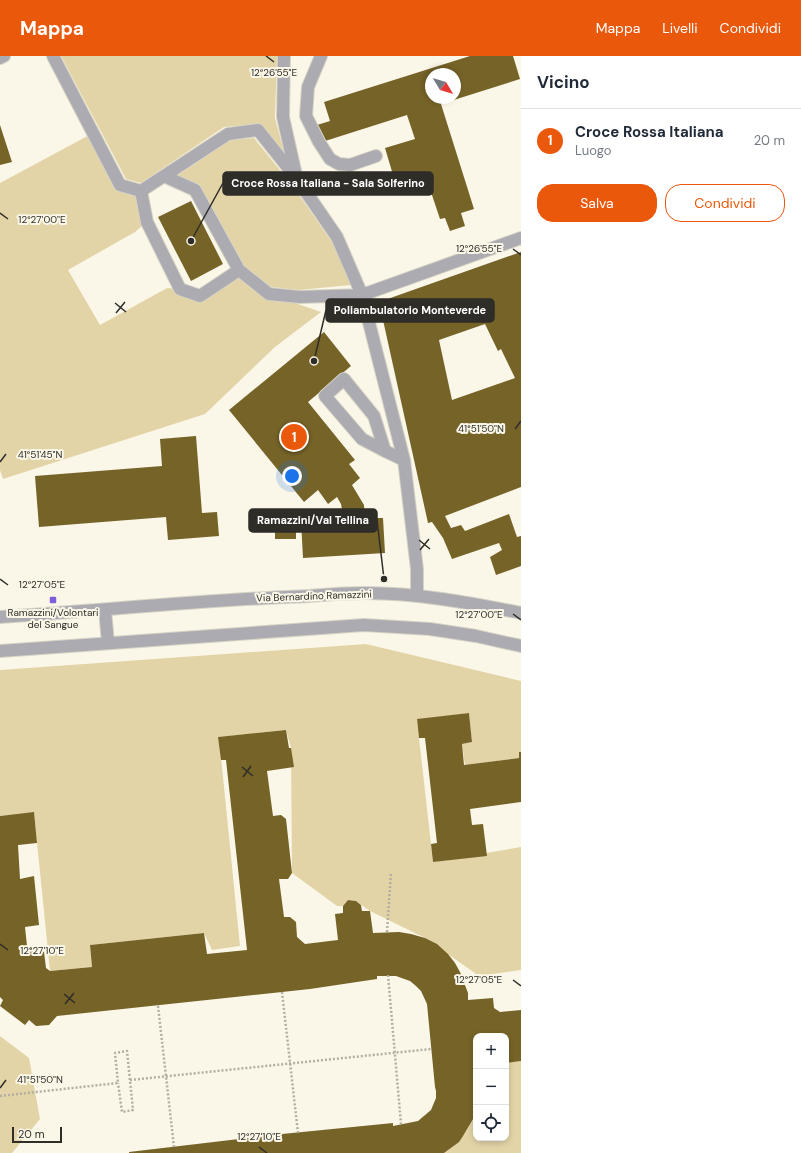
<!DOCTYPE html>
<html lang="it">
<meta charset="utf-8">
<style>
:root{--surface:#fff;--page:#f6f6f7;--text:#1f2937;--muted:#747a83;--line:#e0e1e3;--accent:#ea580c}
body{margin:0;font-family:"DM Sans",sans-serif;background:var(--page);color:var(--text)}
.controls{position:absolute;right:12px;bottom:12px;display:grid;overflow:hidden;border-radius:8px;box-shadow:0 2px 6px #0003}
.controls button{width:36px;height:36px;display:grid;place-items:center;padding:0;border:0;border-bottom:1px solid var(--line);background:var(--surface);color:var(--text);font:20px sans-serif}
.compass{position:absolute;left:425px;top:12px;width:36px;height:36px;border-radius:50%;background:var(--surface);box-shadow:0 2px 6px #0003;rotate:128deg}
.scale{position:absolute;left:12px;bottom:10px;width:50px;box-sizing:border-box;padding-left:4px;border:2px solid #2f2d28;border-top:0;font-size:11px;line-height:14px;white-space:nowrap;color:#2f2d28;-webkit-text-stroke:3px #fbf7e8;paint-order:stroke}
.you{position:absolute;left:292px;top:420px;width:14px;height:14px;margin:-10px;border:3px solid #fff;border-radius:50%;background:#1a73e8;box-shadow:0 0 0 6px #1a73e833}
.badge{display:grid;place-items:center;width:26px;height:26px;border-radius:50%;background:var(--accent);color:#fff;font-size:13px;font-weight:700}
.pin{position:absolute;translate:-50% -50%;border:2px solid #fff;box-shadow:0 1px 4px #0006}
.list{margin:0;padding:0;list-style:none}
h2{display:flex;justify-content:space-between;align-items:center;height:52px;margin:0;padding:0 16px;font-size:17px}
h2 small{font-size:13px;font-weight:400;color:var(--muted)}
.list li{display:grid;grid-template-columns:26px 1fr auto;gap:12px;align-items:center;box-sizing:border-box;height:64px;padding:0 16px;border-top:1px solid var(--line)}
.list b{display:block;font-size:15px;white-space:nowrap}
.list p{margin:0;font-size:13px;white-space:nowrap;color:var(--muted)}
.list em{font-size:13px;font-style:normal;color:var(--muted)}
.actions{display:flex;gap:8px;padding:12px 16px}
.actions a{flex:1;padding:9px 0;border:1px solid var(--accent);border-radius:16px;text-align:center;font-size:14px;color:var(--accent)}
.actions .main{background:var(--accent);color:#fff}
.icon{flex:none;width:22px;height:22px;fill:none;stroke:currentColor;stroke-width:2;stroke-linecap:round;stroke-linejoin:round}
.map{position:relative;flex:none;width:521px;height:1097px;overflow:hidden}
header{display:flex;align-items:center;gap:24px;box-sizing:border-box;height:56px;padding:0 20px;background:var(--accent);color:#fff}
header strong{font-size:19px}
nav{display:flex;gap:22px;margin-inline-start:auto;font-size:14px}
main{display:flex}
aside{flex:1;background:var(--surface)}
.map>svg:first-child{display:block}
.green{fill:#e3d4a8}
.building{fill:#766328;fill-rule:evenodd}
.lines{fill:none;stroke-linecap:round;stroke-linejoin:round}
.minor-casing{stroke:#d6d3c5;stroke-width:14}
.path{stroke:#b1aea2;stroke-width:2.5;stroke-dasharray:2 2;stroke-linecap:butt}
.minor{stroke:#acabb1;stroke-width:12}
.ticks{fill:none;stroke:#2f2d28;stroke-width:1.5}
.poi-dot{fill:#7f5fd9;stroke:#fbf7e8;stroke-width:1.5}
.labels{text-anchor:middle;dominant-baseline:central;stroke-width:4;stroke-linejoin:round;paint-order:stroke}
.street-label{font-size:10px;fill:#2f2d28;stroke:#fbf7e8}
.poi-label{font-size:10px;fill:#2f2d28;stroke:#fbf7e8}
.ticks-label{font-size:10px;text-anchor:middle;fill:#2f2d28;stroke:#fbf7e8;stroke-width:4;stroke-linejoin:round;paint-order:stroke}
.leader{fill:none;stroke:#2f2d28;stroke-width:1.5}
.callout-dot{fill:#2f2d28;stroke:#fbf7e8;stroke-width:1.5}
.callout{fill:#2f2d28;stroke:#2f2d28;stroke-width:1.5}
.callout-label{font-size:11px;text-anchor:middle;font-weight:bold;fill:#fff}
</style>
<header>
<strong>Mappa</strong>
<nav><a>Mappa</a><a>Livelli</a><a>Condividi</a></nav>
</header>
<main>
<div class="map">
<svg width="521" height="1097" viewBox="0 0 521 1097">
<rect width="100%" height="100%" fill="#fbf7e8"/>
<!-- green -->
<path class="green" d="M61 0H277L275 62 285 99 259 68 224 71 141 127 126 123Z
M93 77 120 129 141 135 147 166 135 176 68 214 100 269 167 232 180 233 200 240 239 214 269 238 321 256 275 291 205 358 3 423 0 414V127Z
M254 82 292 129 332 186 351 229 299 234 271 231 243 209 200 129 178 119 230 84Z
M366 588 521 625V696L519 697V702L465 709 462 688 472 686 469 657 417 664 433 806 521 791V914L479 920 425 882 370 855 356 845 348 844 343 850H337L292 817 291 692 286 674 219 681 240 890 212 894 204 877 90 889 92 911 50 915 34 757 0 760V614Z
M0 980 29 1002 40 1063 12 1097H0Z
M521 1005V1097H444C461 1085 470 1072 476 1053V1082H506V1007Z"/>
<!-- building -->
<path class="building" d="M470 0H513L520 23 441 48 474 153 461 157 465 170 450 175 445 162 440 163 429 130 399 139 385 92 415 83 407 59 322 86 317 69 330 65 324 46ZM431 18H455V42H431Z
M0 69 12 106 0 109Z
M191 145 223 208 191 225 158 161Z
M521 196V431L445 460 451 472 461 469 465 475 509 458 517 481 521 480V510L496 519 490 501 502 494 499 487 452 503 443 482 432 466 428 467 379 246ZM485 268 498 295 501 293 515 322 452 344 439 284Z
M324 276 351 310 308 346 355 404 349 408 360 422 352 429 364 449 365 462H383L385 497 303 502 301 465 344 464 341 448 337 441 328 448 318 434 304 446 229 354Z
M196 380 202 457 217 456 219 480 168 484 166 461 39 471 35 420 162 410 160 383Z
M296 471V483H275V472Z
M469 657 472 686 462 688 464 709 519 702V696H521V746L470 753 472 769 483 768 487 800 433 806 431 788 437 787 425 682H419L417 663Z
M286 674 289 692H291L294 711 267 715 273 760 281 759 286 763 292 817 288 823H279L284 861H290L296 866 297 881 305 888 338 884 335 858 343 857V850L348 844 356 845 361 849 362 855H370L373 877 399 876 411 878 425 882 437 888 448 898 455 907 460 916 468 937V944L493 942 494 952 500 956 521 954V1005L506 1007V980H476V1053L473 1063 463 1080 459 1086 444 1097H129V1096L272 1079 393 1067V1070L418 1065 431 1054 436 1042V1035L435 1031 427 948 421 935 416 930 410 925 396 920H377V923L310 933 57 960 49 969 36 970 29 964 25 969 0 950 3 944 0 941V760L34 756 37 787 18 789 20 823 34 820 39 869 25 871 27 890H37L44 896 46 912 50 915 92 911 90 889 204 877 207 898 247 894 226 704H221L218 681Z"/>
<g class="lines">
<!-- minor casing -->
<g class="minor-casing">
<path id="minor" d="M53 0 120 129 141 135
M284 0 283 61 296 119
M321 0 308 31 306 60 319 86 330 103 339 108 350 109 376 100
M0 2 4 0
M164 120 195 134 239 214
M385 395 362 383 325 340 344 323 374 360 385 395 404 404
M417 540V513L404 404 362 239 337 181 297 123 258 74 228 78 141 135 147 166 180 233 200 240 239 214 269 238 300 241 362 239 521 182
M105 554 108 587
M0 561C96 555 191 545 287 541 313 540 339 537 365 537 418 537 470 547 521 557
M0 595 364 569 430 573 476 580 521 590"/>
</g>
<!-- path -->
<path class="path" d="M387 876 391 817
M388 919 401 1068
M282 936 298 1077
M158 950 174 1091
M130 1024 431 993
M0 1040 118 1027 115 997 127 995 133 1054 122 1056 118 1027"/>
<!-- minor -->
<use href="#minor" class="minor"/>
</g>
<!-- ticks -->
<path class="ticks" d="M266 0 274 6M0 157 8 163M513 193 521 199M115 247 126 256M116 257 125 246M515 373 521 365M0 406 6 398M419 484 430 493M420 494 429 483M0 523 8 529M513 558 521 564M242 711 253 720M243 721 251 710M0 888 8 894M513 924 521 930M64 938 75 947M65 948 74 937M0 1032 6 1024M259 1091 267 1097"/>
<!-- markers -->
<rect class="poi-dot" x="49" y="540" width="8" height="8" rx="2"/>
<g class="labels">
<!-- street labels -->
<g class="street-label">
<text transform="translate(314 540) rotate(-2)">Via Bernardino Ramazzini</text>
</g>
<!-- poi labels -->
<g class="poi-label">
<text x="53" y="556">Ramazzini/Volontari<tspan x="53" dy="12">del Sangue</tspan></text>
</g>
</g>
<g class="ticks-label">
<text x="274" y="20">12°26'55"E</text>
<text x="42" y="167">12°27'00"E</text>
<text x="479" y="196">12°26'55"E</text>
<text x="481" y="376">41°51'50"N</text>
<text x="40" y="402">41°51'45"N</text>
<text x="42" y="532">12°27'05"E</text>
<text x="479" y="562">12°27'00"E</text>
<text x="42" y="898">12°27'10"E</text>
<text x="479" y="927">12°27'05"E</text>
<text x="40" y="1027">41°51'50"N</text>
<text x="259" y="1084">12°27'10"E</text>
</g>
<!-- callouts -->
<path class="leader" d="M191 185L223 127M314 305L326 254M384 523L377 464"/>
<g class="callout-dot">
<circle cx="191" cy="185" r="4"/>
<circle cx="314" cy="305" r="4"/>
<circle cx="384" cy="523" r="4"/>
</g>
<g class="callout">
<rect x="223" y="116" width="210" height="23" rx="4"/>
<rect x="326" y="243" width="168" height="23" rx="4"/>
<rect x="249" y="453" width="128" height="23" rx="4"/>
</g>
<g class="callout-label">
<text x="328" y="131">Croce Rossa Italiana - Sala Solferino</text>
<text x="410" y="258">Poliambulatorio Monteverde</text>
<text x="313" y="468">Ramazzini/Val Tellina</text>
</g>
</svg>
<div class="controls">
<button>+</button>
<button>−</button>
<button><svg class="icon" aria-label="locate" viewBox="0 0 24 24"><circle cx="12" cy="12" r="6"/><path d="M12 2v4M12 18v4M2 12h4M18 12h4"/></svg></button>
</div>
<svg class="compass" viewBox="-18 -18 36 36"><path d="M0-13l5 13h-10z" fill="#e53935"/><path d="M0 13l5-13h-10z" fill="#747a83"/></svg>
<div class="scale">20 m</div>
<div class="you"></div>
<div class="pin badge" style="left:294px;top:381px">1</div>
</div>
<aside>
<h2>Vicino<small></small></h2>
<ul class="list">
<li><span class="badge">1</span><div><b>Croce Rossa Italiana</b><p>Luogo</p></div><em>20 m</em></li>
</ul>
<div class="actions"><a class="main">Salva</a><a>Condividi</a></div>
</aside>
</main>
